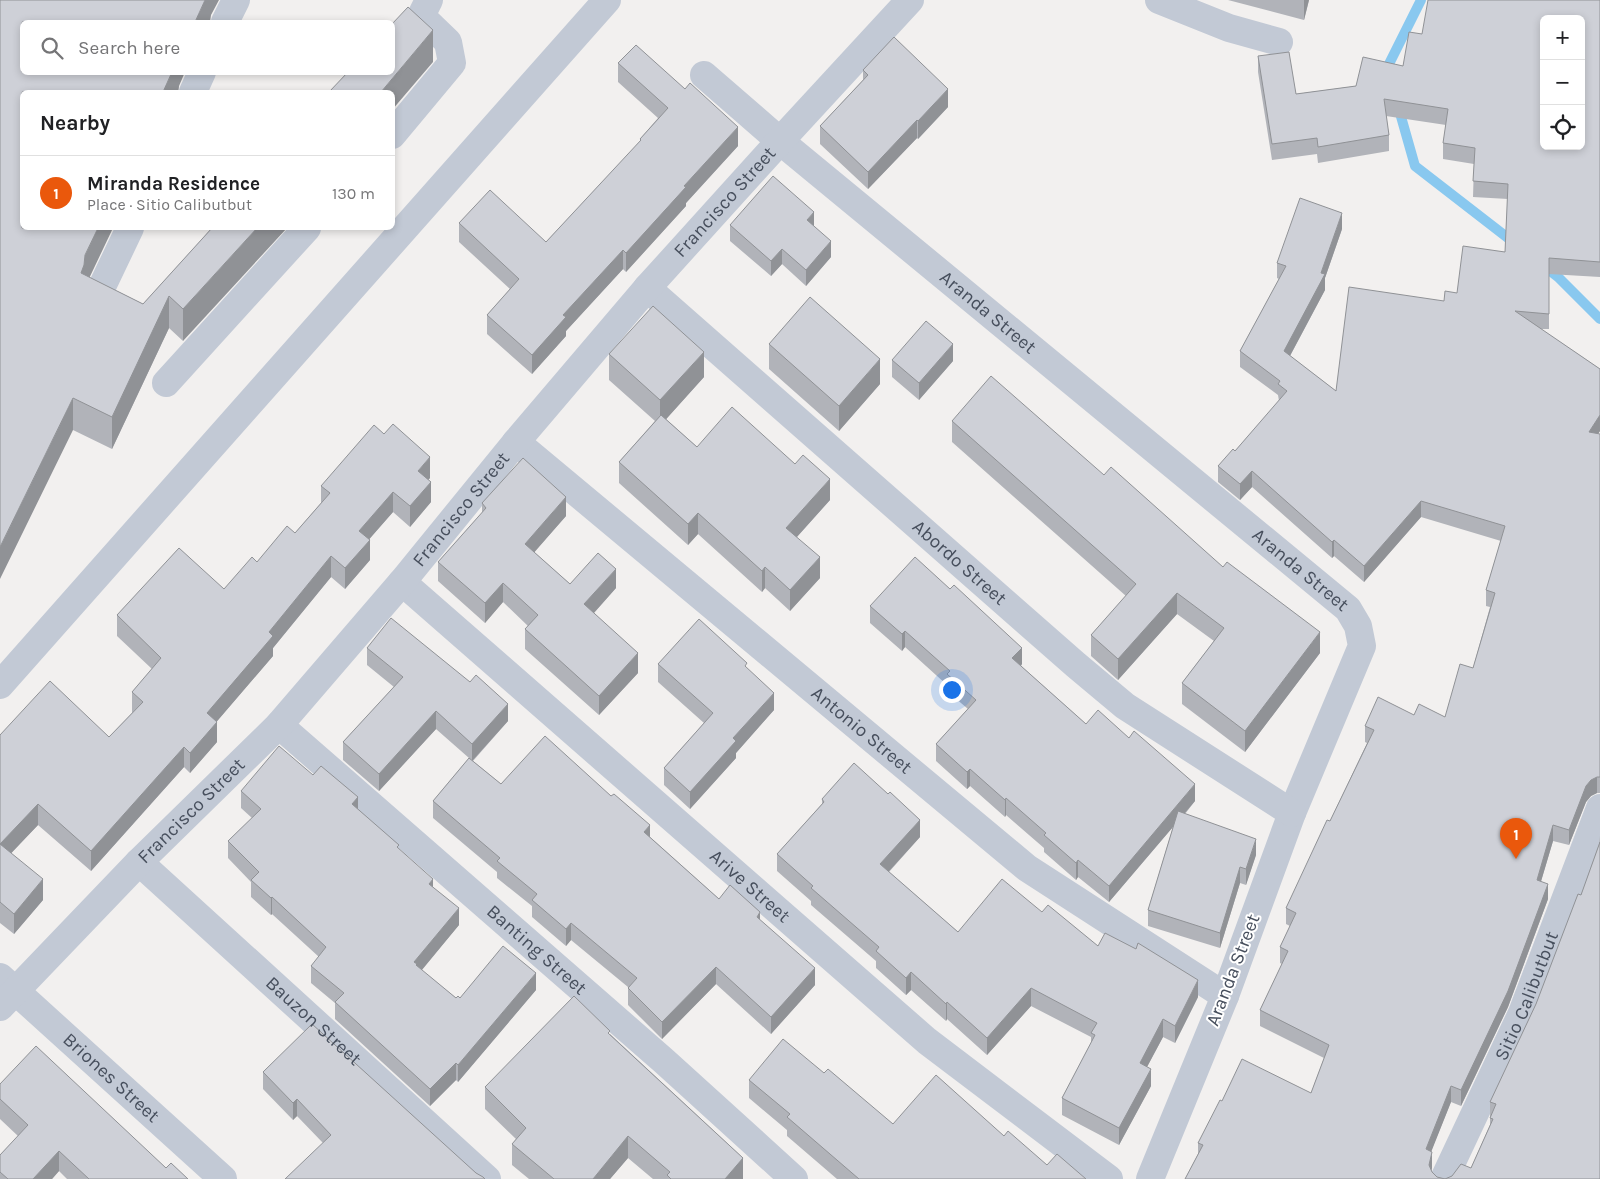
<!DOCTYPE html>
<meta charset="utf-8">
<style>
:root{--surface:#fff;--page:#f6f6f6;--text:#202124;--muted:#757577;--line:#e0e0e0;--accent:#ea580c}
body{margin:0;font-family:Karla,sans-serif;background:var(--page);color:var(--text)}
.controls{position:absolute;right:15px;top:15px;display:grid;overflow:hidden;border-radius:8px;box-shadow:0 2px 8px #0003}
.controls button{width:45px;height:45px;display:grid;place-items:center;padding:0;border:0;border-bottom:1px solid var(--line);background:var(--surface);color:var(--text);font:25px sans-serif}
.you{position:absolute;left:951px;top:689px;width:18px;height:18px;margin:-12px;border:4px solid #fff;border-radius:50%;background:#1a73e8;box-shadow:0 0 0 8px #1a73e833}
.badge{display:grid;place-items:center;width:32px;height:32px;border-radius:50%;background:var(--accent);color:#fff;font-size:16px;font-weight:700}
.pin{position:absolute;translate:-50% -41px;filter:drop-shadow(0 1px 2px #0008)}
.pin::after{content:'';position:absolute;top:26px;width:18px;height:15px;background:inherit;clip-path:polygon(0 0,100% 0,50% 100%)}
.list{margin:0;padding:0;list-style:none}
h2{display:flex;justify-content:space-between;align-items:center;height:65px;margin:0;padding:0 20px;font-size:21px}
h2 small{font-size:16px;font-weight:400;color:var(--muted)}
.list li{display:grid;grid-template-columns:32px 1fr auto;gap:15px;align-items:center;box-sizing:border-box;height:75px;padding:0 20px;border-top:1px solid var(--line)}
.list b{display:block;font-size:19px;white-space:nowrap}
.list p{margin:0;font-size:16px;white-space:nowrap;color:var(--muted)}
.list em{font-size:16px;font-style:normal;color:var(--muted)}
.icon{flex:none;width:28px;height:28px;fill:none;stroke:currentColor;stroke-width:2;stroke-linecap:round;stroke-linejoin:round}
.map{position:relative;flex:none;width:1600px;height:1179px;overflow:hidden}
.search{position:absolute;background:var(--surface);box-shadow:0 2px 8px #0003;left:20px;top:20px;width:375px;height:55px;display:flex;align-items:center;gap:12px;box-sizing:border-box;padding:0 18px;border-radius:8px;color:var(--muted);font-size:19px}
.panel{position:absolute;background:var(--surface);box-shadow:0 2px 8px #0003;left:20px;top:90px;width:375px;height:140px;border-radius:8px}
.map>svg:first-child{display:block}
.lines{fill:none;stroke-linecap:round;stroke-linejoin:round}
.stream{stroke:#89c8ef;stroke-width:10}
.minor{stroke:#c2c9d5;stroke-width:28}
.wall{fill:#b1b3b9}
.shaded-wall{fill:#909296}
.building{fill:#ced0d7;stroke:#909296;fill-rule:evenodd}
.labels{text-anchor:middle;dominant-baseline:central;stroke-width:4;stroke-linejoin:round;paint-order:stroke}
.street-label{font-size:19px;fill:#474f5d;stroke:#fff}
</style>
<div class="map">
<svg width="1600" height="1179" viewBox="0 0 1600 1179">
<rect width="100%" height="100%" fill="#f2f0ef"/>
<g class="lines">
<!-- stream -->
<path class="stream" d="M1390 76 1387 68 1421 0
M1398 106 1415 166 1517 245
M1544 266 1558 277 1600 319"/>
<!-- minor -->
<g class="minor">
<path d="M1159 0 1229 28 1279 42"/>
<path d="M225 22 236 0"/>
<path id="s1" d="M704 75 780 141 1348 609 1358 626 1362 646 1292 813 1225 996 1150 1179"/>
<path d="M193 92 202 72"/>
<path d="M392 135 452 63 448 42 421 16 429 0"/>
<path id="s2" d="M647 288 1076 665 1125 706 1292 813"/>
<path d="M99 293 130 228"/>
<path d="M166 383 307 228"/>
<path id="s3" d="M516 442 1027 868 1225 996"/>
<path id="s4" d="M402 582 927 1041 1109 1179"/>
<path d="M0 685 607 0"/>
<path id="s5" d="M279 725 664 1061 794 1179"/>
<path id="s6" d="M139 862 487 1179"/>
<path id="s7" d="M0 977 223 1179"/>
<path id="s8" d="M0 1007 139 862 279 725 402 582 516 442 647 288 780 141 910 0"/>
<path id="s9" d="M1444 1179 1522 1013 1600 808"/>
</g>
</g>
<!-- wall -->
<path class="wall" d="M0 0 211 15 22 22 179 86 178 92H22L89 277 143 304 212 228 183 341 169 328 112 449 73 430Z
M1228 0H1309L1304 20Z
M1600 0V277L1549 274V329H1541L1600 369V431L1598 434H1600V793H1597L1591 796 1586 802 1569 845 1553 841 1541 881 1548 899 1508 1007 1461 1106 1451 1102 1431 1151 1432 1168 1431 1171 1437 1177 1445 1179 1471 1168 1490 1125V1102L1536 1004 1581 895 1599 844 1600 836V1179H1185L1198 1154V1143L1222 1101 1311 1093 1324 1058 1260 1026V1010L1282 964 1280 963V947L1290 926 1286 924V908L1330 821 1367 743 1365 742V726L1414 715 1445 717 1473 668 1490 607 1486 606V590L1501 541 1421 517 1364 582 1334 556 1332 558 1252 487 1240 500 1218 482V466L1235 451 1279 401 1278 395 1240 367V351L1279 279 1277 278V263L1342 229 1325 278V290L1290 356 1336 391 1444 301 1457 293 1505 252 1508 199 1473 197 1474 164 1443 159V143L1446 125 1386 116 1389 135V151L1318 163 1317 154 1272 160 1258 72V56L1296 94 1356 86 1403 66 1422 34Z
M618 63 738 146 686 203V206L626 272 623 269 566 331V336L532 374 487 334V315L510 289 459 242V223L546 242 640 142V139L658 118 618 82Z
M863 70 948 107 918 139 917 138 868 189 820 144V126L863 80Z
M730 225 814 226 831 257 806 286 782 264 771 276 730 241Z
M769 344 880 384 839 431 769 369Z
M609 354 704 377 666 419 697 447 830 500 797 537 820 578 790 611 765 588 762 592 698 534 688 545 619 483V462L655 421 609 380Z
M892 360 953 361 919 400 892 377Z
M952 421 1104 475 1320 653 1245 752 1182 704V683L1214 641 1177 614 1118 680 1091 656V635L1126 596 952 442Z
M430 478 428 480 431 502 410 527 393 512 369 539 370 560 345 589 331 577 273 648V656L217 721V742L190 773 184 767 91 871 38 825 11 853 43 900 14 934 0 923V735L109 737 132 713V692L152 669 117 636V615L224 589 257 562 295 533 321 503V486Z
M482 503 566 516 534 552 570 584 616 588 594 613 638 673 599 715 525 649V629L528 626 503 602 485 623 438 581V562L482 513Z
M870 606 1022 664 1021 666 1086 724 1195 801 1185 814 1256 855 1246 885 1240 883 1220 948 1148 926V910L1173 827 1109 902 1078 877 1076 880 1044 852V848L1006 815 1005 817 970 786 967 789 936 761V744L968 709 947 691V685L905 647 902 651 870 623Z
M367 648 508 721 473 761 501 784 650 837 719 899 760 920 815 985 771 1034 716 984 662 1039 628 1005V987L571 940 566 946 532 917V906L497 878V872L433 818V801L469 758 436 729 379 791 343 760V742L394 687 367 665Z
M658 664 747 668 774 710 736 753V758L690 809 664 785V768L704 723 658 682Z
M313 775 358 809 399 849 433 887 459 925 421 970 456 998 536 990 458 1082 456 1080 430 1106 335 1019V1003L311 983V966L319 957 272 914 271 915 251 897V882L228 858V841L252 818 241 808V791Z
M822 799 920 837 889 872 958 932 1042 912 1098 946 1198 997 1175 1043 1163 1037 1147 1067 1151 1086 1119 1145 1062 1115V1098L1091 1043V1037L1031 1006 987 1055 947 1019 946 1021 911 990 906 995 876 968V961L811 905V901L777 871V854L822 804Z
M610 1034 743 1158V1179H653L628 1158 610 1179H529L512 1165V1144L516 1139 485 1109V1087Z
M263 1072 476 1173 323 1143 297 1116 293 1120 263 1089Z
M824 1073 893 1124 1004 1136 1047 1165 1086 1179H837L787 1136V1130L749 1098V1080Z
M0 1084 166 1168 188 1179H67L59 1171 52 1179H0V1155L18 1136 0 1119Z"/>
<!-- shaded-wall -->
<path class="shaded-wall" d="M205 0H219L211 15 210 22H195Z
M1304 0H1309L1304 20Z
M433 30V62L392 110V92H381Z
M172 72H185L179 86 178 92H163Z
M948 89V107L918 139V121Z
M917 120V138L868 189V172Z
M738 127V146L686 203V206L626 272V253L684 186Z
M814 212V228L807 220Z
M1342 213V229L1325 278V290L1284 367V351L1321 273Z
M98 228H113L85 287 81 273 85 255Z
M257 228H287L183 341V309Z
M831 241V257L806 286V270Z
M782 249V264L771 276V261Z
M623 250V269L566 331V336L532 374V355L563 315Z
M169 296V328L112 449V417Z
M953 344V361L919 400V383Z
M704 352V377L660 426V400Z
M880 359V384L839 431V406Z
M73 398V430L0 579V547Z
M1600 415V431L1589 448V432Z
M430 457V478L418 491V471Z
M1252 471V487L1240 500V484Z
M830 479V500L786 549V528Z
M431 482V502L410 527V506Z
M393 492V512L359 551V531Z
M566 497V516L525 563V544Z
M1421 501V517L1364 582V566Z
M698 513V534L688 545V524Z
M370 540V560L345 589V568Z
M1334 540V556L1332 558V542Z
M331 556V577L273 648V656L207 733V713L269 632Z
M820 557V578L790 611V590Z
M765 567V588L762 592V571Z
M616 569V588L584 624V604Z
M503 583V602L485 623V603Z
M1177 593V614L1118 680V659Z
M905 631V647L902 651V634Z
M1320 632V653L1245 752V731Z
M1022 648V664L1012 675V658Z
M638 653V673L599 715V696Z
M774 693V710L736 753V758L690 809V792L733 738Z
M508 704V721L472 761V744Z
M436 711V729L379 791V774Z
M217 722V742L190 773V753Z
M184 747V767L91 871V851Z
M970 769V786L967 789V772Z
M1597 777V793L1591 796 1586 802 1569 845V830L1586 786 1591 780Z
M1195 784V801L1109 902V886Z
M358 797V814L352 804Z
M1006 798V815L1005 817V800Z
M38 804V825L0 865V844Z
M920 820V837L880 881V864Z
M650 825V842L644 832Z
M1553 825V841L1537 895V880Z
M1256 839V855L1246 885V869Z
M1078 860V877L1076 880V863Z
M1240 867V883L1220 948V933Z
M43 879V900L14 934V914Z
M433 879V896L429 884Z
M1548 884V899L1508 1007 1461 1106V1090Z
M272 897V914L271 915V898Z
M459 908V925L417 976 414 962Z
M760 912V929L757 917Z
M571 923V940L566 946V929Z
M716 967V984L662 1039V1022Z
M815 968V985L771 1034V1017Z
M911 972V990L906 995V978Z
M536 973V990L458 1082V1065Z
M1198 980V997L1175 1043V1026Z
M1031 988V1006L987 1055V1038Z
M947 1002V1019L946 1021V1004Z
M1163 1019V1037L1140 1080V1063Z
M456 1063V1080L430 1106V1089Z
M1151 1069V1086L1119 1145V1128Z
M1451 1086V1102L1426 1165V1149Z
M297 1099V1116L293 1120V1103Z
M628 1136V1158L610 1179H593Z
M59 1151V1171L52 1179H33Z
M1432 1152V1168L1429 1179V1165Z
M743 1158V1179H725Z"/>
<!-- building -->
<path class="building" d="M0 0H205L195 22H22V72H172L163 92H22V228H98L85 255 84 265 81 273 143 304 212 228H257L183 309 169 296 112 417 73 398 0 547Z
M1428 0H1600V262L1549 258V314L1515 311 1600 369V415L1589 432 1600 434V777H1597L1591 780 1586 786 1569 830 1553 825 1537 880 1548 884 1508 991 1461 1090 1451 1086 1426 1149 1432 1152 1429 1165 1432 1172 1437 1177 1445 1179 1452 1176 1461 1164 1471 1168 1493 1119 1490 1118 1496 1104 1490 1102 1536 1004 1578 894 1581 895 1600 842V1179H1185L1203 1145 1198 1143 1220 1100 1222 1101 1242 1059 1311 1093 1329 1045 1260 1010 1288 951 1280 947 1296 913 1286 908 1327 820 1330 821 1374 730 1365 726 1378 697 1414 715 1419 704 1445 717 1460 664 1473 668 1495 593 1486 590 1505 526 1421 501 1364 566 1334 540 1332 542 1252 471 1240 484 1218 466 1233 449 1235 451 1287 391 1278 384 1280 381 1240 351 1286 266 1277 263 1300 198 1342 213 1321 273 1325 274 1284 351 1336 391 1349 287 1444 301 1445 291 1457 293 1463 246 1505 252 1508 184 1473 181 1475 148 1443 143 1448 109 1384 99 1389 135 1318 147 1317 138 1272 144 1258 56 1289 52 1296 94 1356 86 1363 57 1403 66 1409 32 1422 34ZM1544 19H1581V146H1544Z
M408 7 433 30 381 92H329L348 72H392V24Z
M894 37 948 89 918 121 917 120 868 172 820 126 868 75 863 70Z
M636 45 685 89 690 83 738 127 684 186 686 187 626 253 623 250 563 315 566 317 532 355 487 315 519 279 459 223 490 190 546 242 641 140 640 139 668 108 618 63Z
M773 176 814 212 807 220 831 241 806 270 782 249 771 261 730 225Z
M810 297 880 359 839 406 769 344Z
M653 306 704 352 660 400 609 354Z
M926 321 953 344 919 383 892 360Z
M991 376 1104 475 1111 467 1223 567 1227 562 1320 632 1245 731 1182 683 1224 628 1177 593 1118 659 1091 635 1136 584 952 421Z
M732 407 795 464 803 455 830 479 786 528 820 557 790 590 765 567 762 571 698 513 688 524 619 462 661 415 697 447Z
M393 424 430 457 418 471 431 482 410 506 393 492 359 531 370 540 345 568 331 556 269 632 273 636 207 713 217 722 190 753 184 747 91 851 38 804 0 844 43 879 14 914 0 902V735L50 681 109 737 143 702 132 692 161 658 117 615 179 548 224 589 252 557 257 562 287 526 295 533 330 493 321 486 374 425 384 434Z
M523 458 566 497 525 544 570 584 598 553 616 569 584 604 638 653 599 696 525 629 538 615 503 583 485 603 438 562 486 508 482 503Z
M915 557 950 589 954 585 1022 648 1012 658 1086 724 1098 710 1129 738 1134 731 1195 784 1109 886 1078 860 1076 863 1044 835 1046 833 1006 798 1005 800 970 769 967 772 936 744 976 700 947 674 950 671 905 631 902 634 870 606Z
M391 618 470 682 476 675 508 704 472 744 436 711 379 774 343 742 403 677 367 648Z
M699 619 747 663 745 666 774 693 733 738 736 741 690 792 664 768 713 713 658 664Z
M545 736 611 796 614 794 650 825 644 832 719 899 730 885 760 912 757 917 815 968 771 1017 716 967 662 1022 628 988 637 978 571 923 566 929 532 900 537 894 497 861 500 858 433 801 469 758 501 784Z
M279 746 313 775 321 766 358 797 352 804 399 845 397 847 433 879 429 884 459 908 414 962 417 964 416 965 456 998 458 996 460 998 503 946 536 973 458 1065 456 1063 430 1089 335 1002 344 993 311 966 326 947 272 897 271 898 251 880 259 872 228 841 261 809 241 791Z
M854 763 888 794 890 792 920 820 880 864 958 932 1002 879 1042 912 1048 905 1098 946 1105 933 1136 949 1138 943 1198 980 1175 1026 1163 1019 1140 1063 1151 1069 1119 1128 1062 1098 1095 1035 1091 1033 1097 1023 1031 988 987 1038 947 1002 946 1004 911 972 906 978 876 951 879 947 811 888 813 886 777 854 824 802 822 799Z
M1178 811 1256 839 1246 869 1240 867 1220 933 1148 910Z
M574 996 610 1031 608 1033 743 1158 725 1179H671L667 1175 670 1172 628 1136 593 1179H554L512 1144 526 1128 485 1087Z
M312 1024 476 1173 483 1177 485 1179H285L331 1135 297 1099 293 1103 263 1072Z
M783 1039 824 1073 828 1069 893 1124 936 1075 1004 1136 1008 1131 1047 1165 1057 1154 1086 1179H859L787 1117 790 1114 749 1080Z
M36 1046 166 1168 171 1163 188 1179H89L59 1151 33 1179H8L0 1172V1155L28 1125 0 1099V1084Z"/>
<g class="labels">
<!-- street labels -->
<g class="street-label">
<text stroke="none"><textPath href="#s8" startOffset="1084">Francisco Street</textPath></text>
<text stroke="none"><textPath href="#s1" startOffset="370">Aranda Street</textPath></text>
<text stroke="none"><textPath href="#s8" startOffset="679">Francisco Street</textPath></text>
<text stroke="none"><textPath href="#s2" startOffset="416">Abordo Street</textPath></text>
<text stroke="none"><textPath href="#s1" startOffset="775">Aranda Street</textPath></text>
<text stroke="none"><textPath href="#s3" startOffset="450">Antonio Street</textPath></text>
<text stroke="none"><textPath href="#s8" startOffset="274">Francisco Street</textPath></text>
<text stroke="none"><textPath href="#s4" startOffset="462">Arive Street</textPath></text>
<text stroke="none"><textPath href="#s5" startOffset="342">Banting Street</textPath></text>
<text transform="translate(1233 970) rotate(-69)">Aranda Street</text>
<text stroke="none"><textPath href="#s9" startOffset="201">Sitio Calibutbut</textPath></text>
<text stroke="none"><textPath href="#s6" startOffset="236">Bauzon Street</textPath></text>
<text stroke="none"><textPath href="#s7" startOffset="150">Briones Street</textPath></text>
</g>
</g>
</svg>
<div class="controls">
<button>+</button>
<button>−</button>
<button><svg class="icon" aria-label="locate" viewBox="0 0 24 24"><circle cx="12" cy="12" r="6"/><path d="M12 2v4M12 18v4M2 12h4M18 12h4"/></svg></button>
</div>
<div class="you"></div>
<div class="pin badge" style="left:1516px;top:859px">1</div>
<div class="search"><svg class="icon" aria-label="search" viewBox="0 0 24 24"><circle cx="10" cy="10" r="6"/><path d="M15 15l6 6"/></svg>Search here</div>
<section class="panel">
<h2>Nearby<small></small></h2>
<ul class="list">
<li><span class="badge">1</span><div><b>Miranda Residence</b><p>Place · Sitio Calibutbut</p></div><em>130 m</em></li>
</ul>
</section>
</div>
